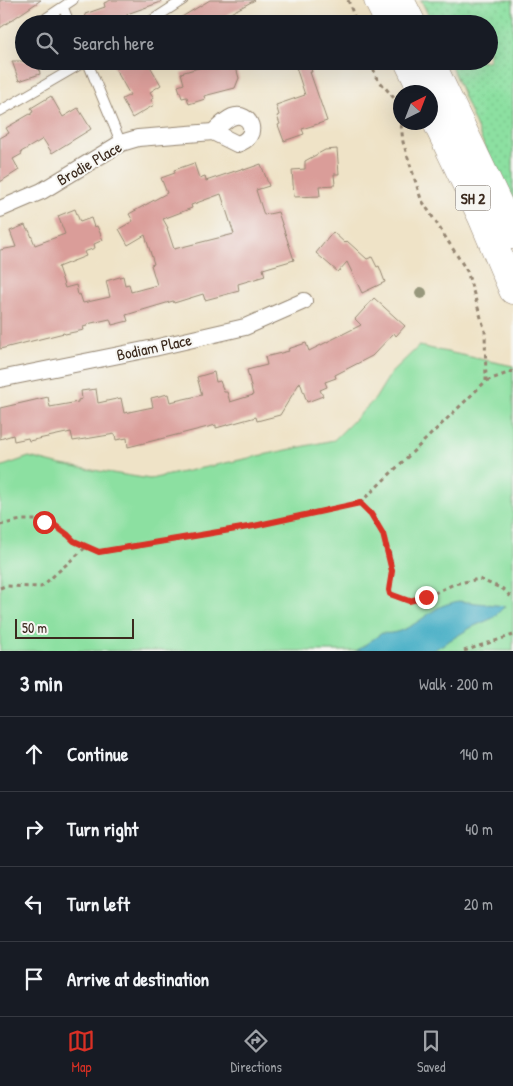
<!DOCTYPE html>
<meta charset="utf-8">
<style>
:root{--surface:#171b24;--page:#20242c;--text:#f1f3f6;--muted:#9ea1a6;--line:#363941;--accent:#d93025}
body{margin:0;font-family:"Patrick Hand",sans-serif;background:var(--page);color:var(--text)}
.compass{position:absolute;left:393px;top:85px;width:45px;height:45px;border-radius:50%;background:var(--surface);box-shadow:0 5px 20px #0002;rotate:42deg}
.scale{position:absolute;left:15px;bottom:12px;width:119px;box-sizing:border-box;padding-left:5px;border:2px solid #3b2a1e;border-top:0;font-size:14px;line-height:18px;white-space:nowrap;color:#3b2a1e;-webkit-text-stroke:4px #f6f6f2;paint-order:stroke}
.stop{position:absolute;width:15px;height:15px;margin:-11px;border:4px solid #d93025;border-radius:50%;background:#fff}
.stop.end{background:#d93025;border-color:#fff;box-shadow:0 1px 5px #0008}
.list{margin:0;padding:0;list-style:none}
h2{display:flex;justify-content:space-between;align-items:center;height:65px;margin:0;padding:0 20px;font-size:21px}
h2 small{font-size:16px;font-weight:400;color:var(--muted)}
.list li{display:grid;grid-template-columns:32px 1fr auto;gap:15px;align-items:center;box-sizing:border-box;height:75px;padding:0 20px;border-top:1px solid var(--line)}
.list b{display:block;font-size:19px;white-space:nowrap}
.list em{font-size:16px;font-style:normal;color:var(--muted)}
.icon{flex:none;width:28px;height:28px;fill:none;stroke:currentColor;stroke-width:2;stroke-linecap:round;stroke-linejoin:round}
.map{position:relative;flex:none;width:513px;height:651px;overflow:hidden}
.search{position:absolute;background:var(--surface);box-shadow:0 5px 20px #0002;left:15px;right:15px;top:15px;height:55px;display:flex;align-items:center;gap:12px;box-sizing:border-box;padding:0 18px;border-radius:28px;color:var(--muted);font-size:19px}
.sheet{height:365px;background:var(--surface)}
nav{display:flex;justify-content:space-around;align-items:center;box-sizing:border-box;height:70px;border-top:1px solid var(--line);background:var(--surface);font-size:14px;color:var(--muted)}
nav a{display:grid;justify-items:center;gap:2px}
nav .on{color:var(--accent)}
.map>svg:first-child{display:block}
.grass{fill:url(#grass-dots);stroke:#648560}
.green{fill:#8ce0a1;stroke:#648560}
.water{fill:#47afc6;stroke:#416c72}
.building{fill:#da9d99;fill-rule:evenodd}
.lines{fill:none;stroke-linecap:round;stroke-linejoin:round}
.service-casing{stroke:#958672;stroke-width:11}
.minor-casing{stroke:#958672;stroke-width:18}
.trunk-casing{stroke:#958672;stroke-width:29}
.path{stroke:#958672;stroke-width:3;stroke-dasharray:4 4;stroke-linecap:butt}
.service{stroke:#fff;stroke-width:9}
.minor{stroke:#fff;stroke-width:16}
.trunk{stroke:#fff;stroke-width:28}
.tree{fill:#97977c}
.route{stroke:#d93025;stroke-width:6}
.labels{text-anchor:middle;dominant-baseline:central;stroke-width:4;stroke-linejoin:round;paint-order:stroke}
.shield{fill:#f6f6f2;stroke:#73675e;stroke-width:1}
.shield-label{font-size:15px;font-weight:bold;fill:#3b2a1e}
.street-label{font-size:16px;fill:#3b2a1e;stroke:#f6f6f2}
</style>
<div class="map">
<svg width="513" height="651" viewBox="0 0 513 651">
<defs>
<pattern id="grass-dots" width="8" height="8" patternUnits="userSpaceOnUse" patternTransform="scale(1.25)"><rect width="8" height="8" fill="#8ce0a1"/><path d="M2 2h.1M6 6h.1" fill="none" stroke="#7ac08a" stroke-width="1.8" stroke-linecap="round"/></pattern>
</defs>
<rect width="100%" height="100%" fill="#f6f6f2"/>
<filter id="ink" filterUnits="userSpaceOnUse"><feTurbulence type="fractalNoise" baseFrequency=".02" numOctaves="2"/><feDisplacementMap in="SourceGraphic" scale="10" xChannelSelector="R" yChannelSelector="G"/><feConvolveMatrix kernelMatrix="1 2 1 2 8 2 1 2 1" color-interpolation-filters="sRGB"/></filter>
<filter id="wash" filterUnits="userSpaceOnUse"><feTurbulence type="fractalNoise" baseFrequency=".0096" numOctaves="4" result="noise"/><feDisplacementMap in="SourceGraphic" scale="20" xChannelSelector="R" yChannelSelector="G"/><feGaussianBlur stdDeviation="1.12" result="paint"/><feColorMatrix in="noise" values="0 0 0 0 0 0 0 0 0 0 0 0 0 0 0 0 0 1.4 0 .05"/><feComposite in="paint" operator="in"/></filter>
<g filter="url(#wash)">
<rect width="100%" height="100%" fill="#efe3c7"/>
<!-- grass -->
<path class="grass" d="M421 0H513V206L489 157 449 61H489V24H433Z"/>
<!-- green -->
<path class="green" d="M419 346 513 366V651H0V467L29 457 61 465 150 479 334 440 375 399 391 373Z"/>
<!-- water -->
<path class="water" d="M458 601 505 606 493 618 472 627 432 651H356L382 633C402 636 421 619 436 609 442 605 451 603 458 601Z"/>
<g id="blocks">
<!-- building -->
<path class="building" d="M0 0H41L0 28Z
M111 0H160L161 2 127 14 128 17 109 24H89L85 14 105 7 104 3Z
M210 0H255L221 18 224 24H170Z
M12 61H38L40 74 19 81Z
M111 61H147L161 85 150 92 154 98 151 100 154 105 132 118 122 99 130 95Z
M212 61H234L239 78 235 88 204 96 205 99 189 104 187 97 182 98 178 86 184 84 181 73 212 64Z
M294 61H308L312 72H310L327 121 302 129 304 134 284 141 278 125 280 124 277 116 279 115 276 105 305 95Z
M51 96 63 117 78 108 91 129 52 153 43 139 21 152 22 154 13 159 19 170 0 182V138L9 133 6 128 30 114 31 115V113L33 112 31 108Z
M337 149 339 174H334L335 185 319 186 320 196 294 197 292 170 305 169V161L325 150Z
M194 163 199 178 205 176 206 181 244 168V170L261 164 269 186 256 190 264 215 278 212 294 260 263 269 265 276 238 284 239 291 205 300 203 294 174 303 173 301 126 315 128 321 112 325 110 319 87 324V326L83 327 84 330 65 334 64 333 0 349V250L16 247 10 231 25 225 27 230H29L35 245 65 234 58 216 75 209 80 222 91 218 94 227 97 226 103 240 94 244 95 248 84 252 86 256 58 267 65 288 76 285 78 295 80 294 83 303 110 297 106 281 123 276 125 285 129 284 131 292 157 285 151 265 154 264 145 235 128 245 119 229 133 221 129 214 167 193 161 178 175 173 174 170ZM221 194 234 234 174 249 167 228H168L163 219 192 208 191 205Z
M333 232 345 243 347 241 367 259 372 257 377 267 379 266 385 282 362 293 347 262 338 272 316 253Z
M374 298 405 326 396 336 394 333 372 356 335 375 336 378 325 382 327 387 320 390 323 396 307 402 300 382 280 415 257 421 256 417 216 428V425L128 447 127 438 116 440 115 434 73 441 71 432 29 441 28 438 14 441 13 435 0 439V408L48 397 50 407 78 402V400L82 399 81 391 96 389 98 403 121 398 124 413 153 407 151 398 168 394 170 402 202 395 197 377 214 372 216 382 220 381 224 392H227L230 402 253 395 247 370 267 365 265 357 289 351 288 349 306 343 309 351 361 325 355 319Z"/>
</g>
</g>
<g filter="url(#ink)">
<use href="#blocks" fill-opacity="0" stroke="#958672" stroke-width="1"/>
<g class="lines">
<!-- service casing -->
<g class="service-casing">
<path id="service" d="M63 7 70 24
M46 18 73 0
M146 24 183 0
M87 61 121 143
M0 111 86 61"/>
</g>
<!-- minor casing -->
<g class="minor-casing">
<path id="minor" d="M0 209 42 191 121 143 138 138 213 132 237 144C262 137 250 110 232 117 225 120 219 127 213 132
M0 379 154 348 245 327 304 301"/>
</g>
<!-- trunk casing -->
<g class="trunk-casing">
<path id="trunk" d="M378 0 390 24
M400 0 412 24
M408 61 423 92
M430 61 513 235
M430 108 482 217 513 290"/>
</g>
<!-- path -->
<path class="path" d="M348 0 357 24
M371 61 376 77 394 98 400 115 403 142 421 199 467 271 485 331 486 381
M360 503 486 381 513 371
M0 525 21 520H38L53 524 68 535 74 541 99 552 254 526 360 503C379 521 390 544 392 570 393 578 388 586 391 594L409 601 426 597 454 584 479 579 503 589 513 599
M0 588 5 586 41 587 86 547
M464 651 513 635"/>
<!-- service -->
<use href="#service" class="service"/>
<!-- minor -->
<use href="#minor" class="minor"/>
<!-- trunk -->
<use href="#trunk" class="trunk"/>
</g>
<!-- trees -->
<circle class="tree" cx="421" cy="293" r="6"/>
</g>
<g class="lines" filter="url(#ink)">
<!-- route -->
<path class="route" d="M44 522 53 524 68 535 74 541 99 552 254 526 360 503 371 514 383 534 392 571 389 590 390 594 409 601 426 597"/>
</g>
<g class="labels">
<!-- shield labels -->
<rect class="shield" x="455.5" y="185.5" width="35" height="25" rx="4"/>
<g class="shield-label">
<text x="473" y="198">SH 2</text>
</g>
<!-- street labels -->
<g class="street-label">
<text transform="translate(89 163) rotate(-30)">Brodie Place</text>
<text transform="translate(154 347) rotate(-12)">Bodiam Place</text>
</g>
</g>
</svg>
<svg class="compass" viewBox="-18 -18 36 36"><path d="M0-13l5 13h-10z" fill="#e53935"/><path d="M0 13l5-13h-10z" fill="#9ea1a6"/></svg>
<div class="scale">50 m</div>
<div class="stop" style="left:44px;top:522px"></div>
<div class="stop end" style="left:426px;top:597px"></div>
<div class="search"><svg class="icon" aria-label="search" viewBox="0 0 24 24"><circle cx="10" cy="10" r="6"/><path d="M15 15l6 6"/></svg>Search here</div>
</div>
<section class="sheet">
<h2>3 min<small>Walk · 200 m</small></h2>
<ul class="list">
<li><svg class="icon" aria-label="ahead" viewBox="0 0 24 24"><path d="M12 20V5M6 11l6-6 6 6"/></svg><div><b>Continue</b></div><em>140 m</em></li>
<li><svg class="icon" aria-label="right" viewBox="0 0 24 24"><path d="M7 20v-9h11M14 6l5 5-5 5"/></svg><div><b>Turn right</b></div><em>40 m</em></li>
<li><svg class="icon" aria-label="left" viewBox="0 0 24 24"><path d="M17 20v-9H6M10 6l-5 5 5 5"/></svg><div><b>Turn left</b></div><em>20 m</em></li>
<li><svg class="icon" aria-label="arrive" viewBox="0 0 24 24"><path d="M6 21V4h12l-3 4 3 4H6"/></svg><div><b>Arrive at destination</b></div></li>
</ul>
</section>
<nav>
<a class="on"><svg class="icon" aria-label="map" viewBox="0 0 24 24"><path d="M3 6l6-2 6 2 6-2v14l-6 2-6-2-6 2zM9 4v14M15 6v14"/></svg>Map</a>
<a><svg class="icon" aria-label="directions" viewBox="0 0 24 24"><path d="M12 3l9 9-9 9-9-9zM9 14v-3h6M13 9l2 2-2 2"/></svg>Directions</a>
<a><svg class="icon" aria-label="saved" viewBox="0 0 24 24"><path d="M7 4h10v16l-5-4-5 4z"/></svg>Saved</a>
</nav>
